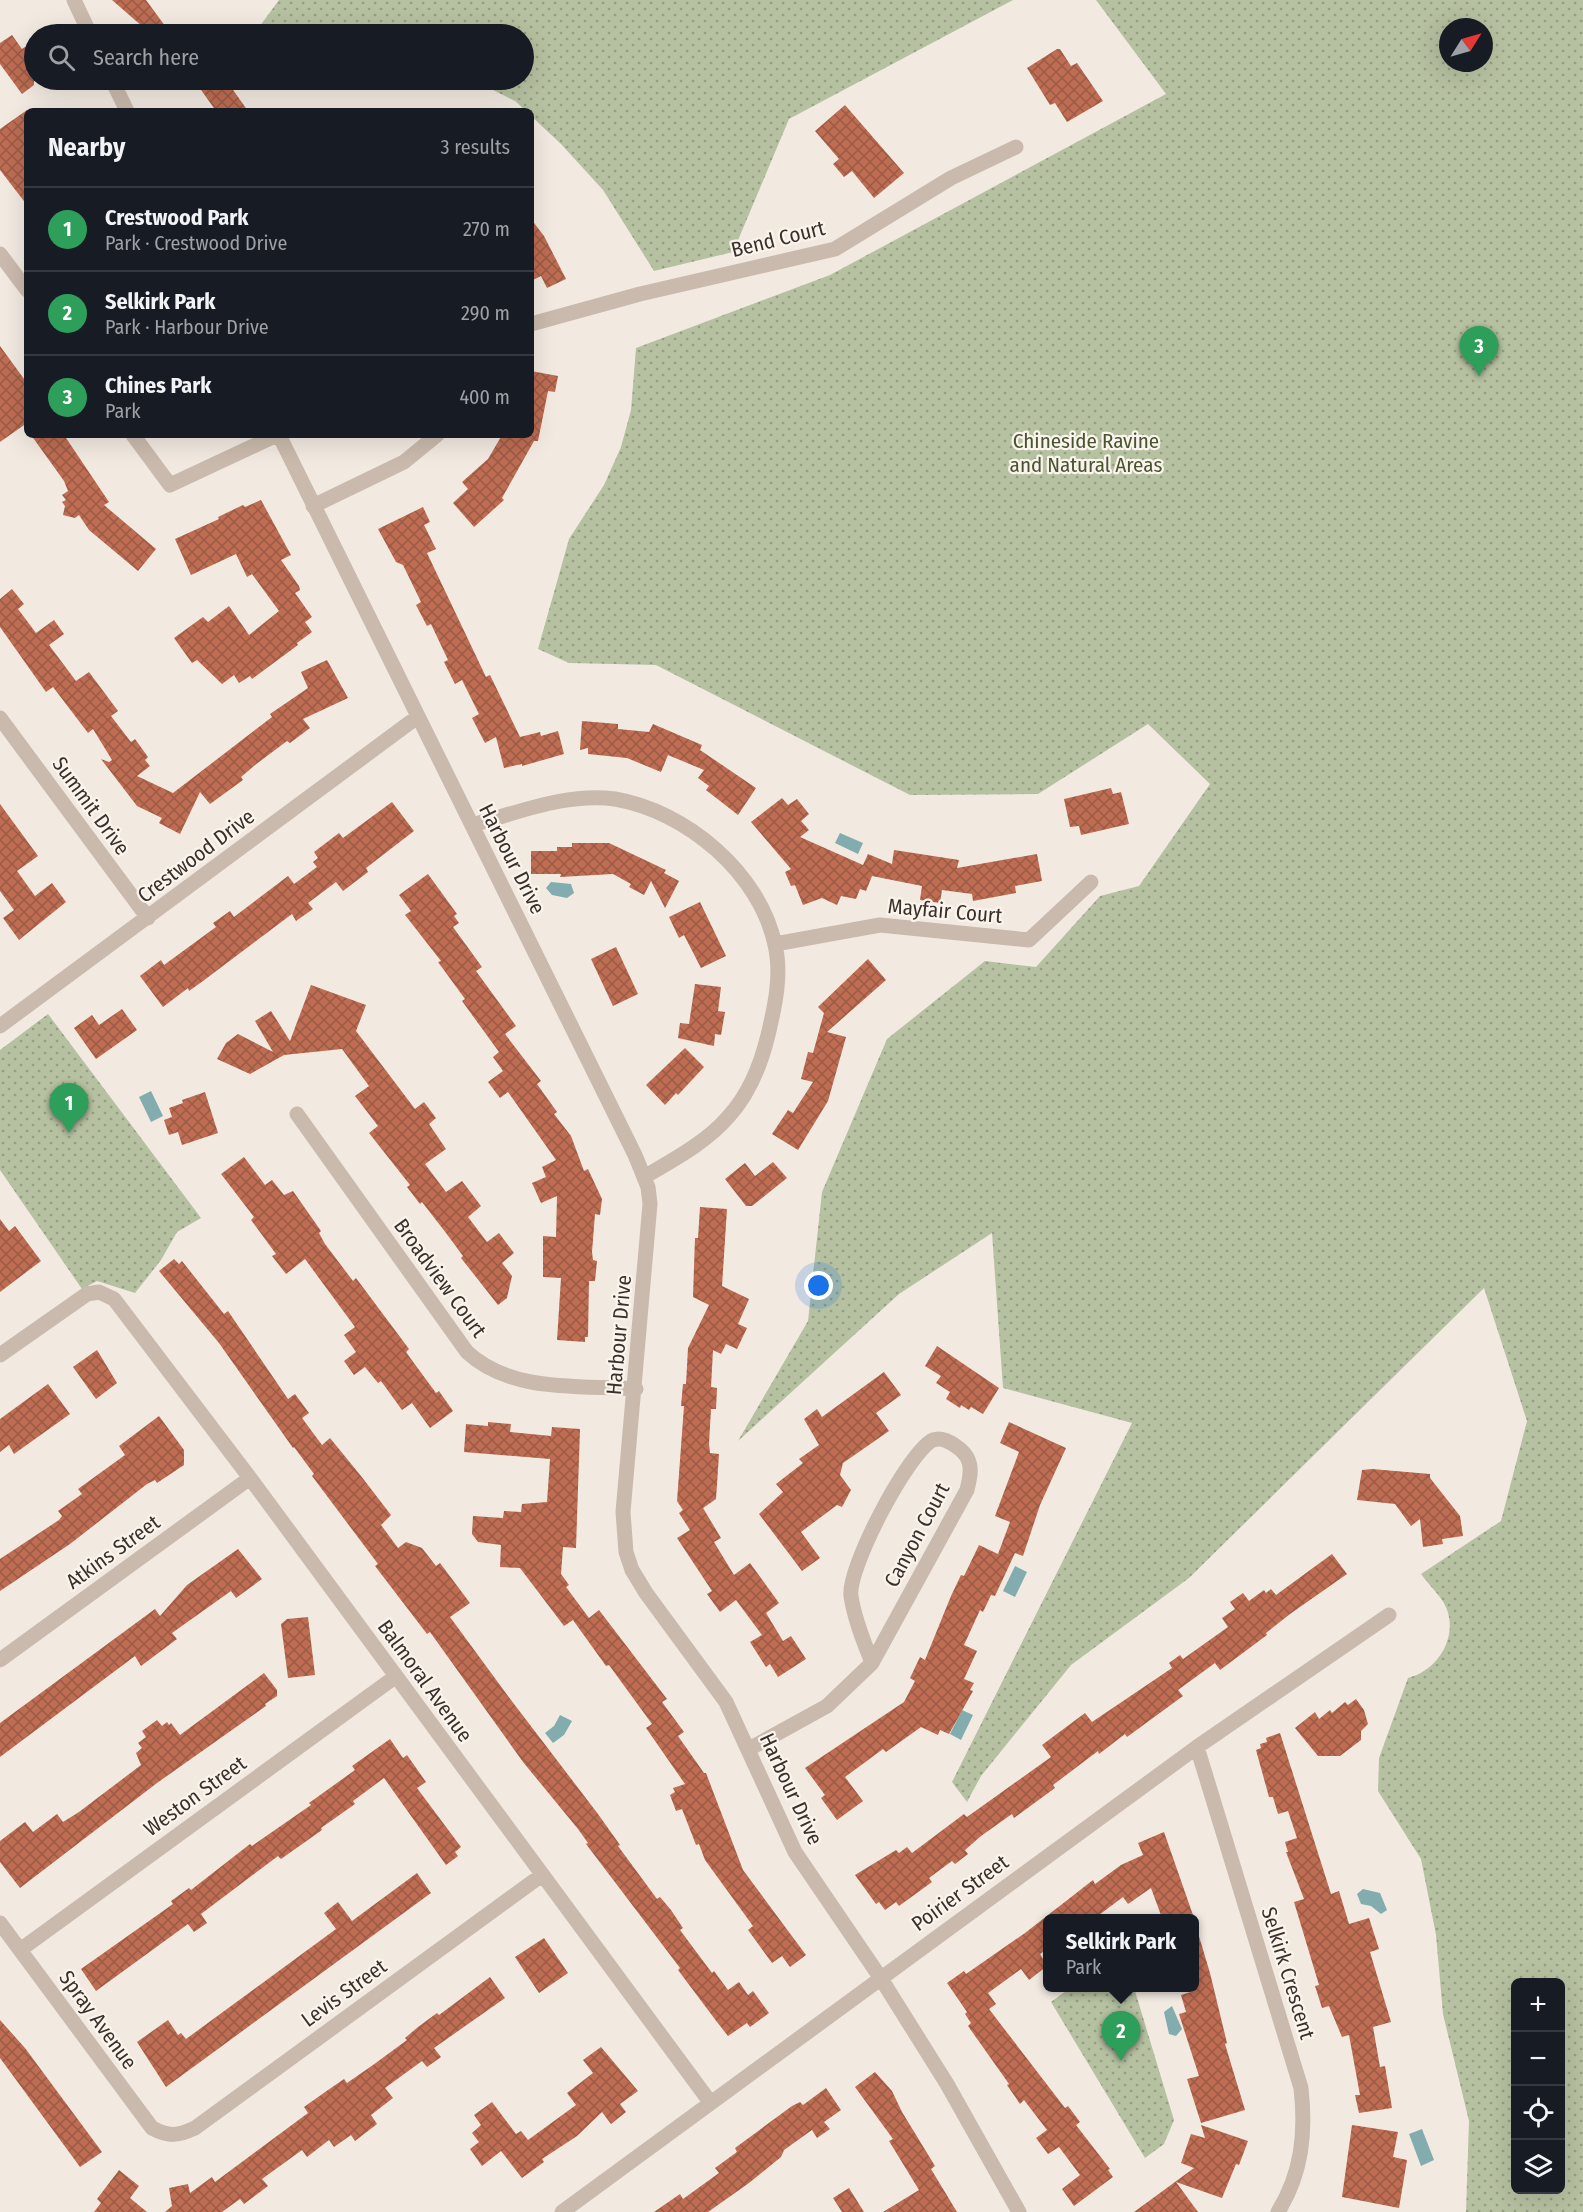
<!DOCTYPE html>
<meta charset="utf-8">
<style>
:root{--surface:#171b24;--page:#20242c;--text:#f1f3f6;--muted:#9ea1a6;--line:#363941;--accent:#94abaf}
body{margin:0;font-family:"Fira Sans Condensed",sans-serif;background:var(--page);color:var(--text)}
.controls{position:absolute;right:18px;bottom:18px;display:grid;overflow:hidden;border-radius:9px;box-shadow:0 6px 24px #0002}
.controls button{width:54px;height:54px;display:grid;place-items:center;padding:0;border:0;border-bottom:2px solid var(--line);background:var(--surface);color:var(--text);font:30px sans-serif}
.compass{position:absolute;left:1439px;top:18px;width:54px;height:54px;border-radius:50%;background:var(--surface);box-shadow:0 6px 24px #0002;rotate:53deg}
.you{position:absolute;left:819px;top:1286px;width:21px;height:21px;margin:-15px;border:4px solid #fff;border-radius:50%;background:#1a73e8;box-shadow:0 0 0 9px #1a73e833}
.badge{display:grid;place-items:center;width:39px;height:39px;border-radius:50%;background:var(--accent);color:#fff;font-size:20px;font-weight:700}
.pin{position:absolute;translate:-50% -50px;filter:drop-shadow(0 2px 3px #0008)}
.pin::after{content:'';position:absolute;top:32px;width:21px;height:18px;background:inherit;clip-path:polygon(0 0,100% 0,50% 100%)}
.popup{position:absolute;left:1043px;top:1914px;width:156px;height:78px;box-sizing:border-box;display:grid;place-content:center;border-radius:9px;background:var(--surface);filter:drop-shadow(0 2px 4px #0005);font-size:20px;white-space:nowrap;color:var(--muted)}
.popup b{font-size:22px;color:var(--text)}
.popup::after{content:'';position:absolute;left:50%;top:100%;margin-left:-12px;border:12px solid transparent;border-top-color:var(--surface)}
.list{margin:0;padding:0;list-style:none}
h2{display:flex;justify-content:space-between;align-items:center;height:78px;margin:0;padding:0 24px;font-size:26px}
h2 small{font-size:20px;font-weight:400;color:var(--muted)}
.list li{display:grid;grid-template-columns:39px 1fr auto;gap:18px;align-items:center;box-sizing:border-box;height:84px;padding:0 24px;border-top:2px solid var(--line)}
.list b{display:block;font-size:22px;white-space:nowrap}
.list p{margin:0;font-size:20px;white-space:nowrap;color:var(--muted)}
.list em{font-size:20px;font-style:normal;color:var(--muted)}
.icon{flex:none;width:33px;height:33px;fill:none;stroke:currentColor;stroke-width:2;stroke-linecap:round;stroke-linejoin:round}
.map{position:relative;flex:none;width:1583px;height:2212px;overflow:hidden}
.search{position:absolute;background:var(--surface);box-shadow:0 6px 24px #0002;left:24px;top:24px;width:510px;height:66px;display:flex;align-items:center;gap:15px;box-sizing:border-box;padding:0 21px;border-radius:33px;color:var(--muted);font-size:22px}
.panel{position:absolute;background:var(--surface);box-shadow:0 6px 24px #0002;left:24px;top:108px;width:510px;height:330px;border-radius:9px}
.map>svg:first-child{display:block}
.park{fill:url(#park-dots);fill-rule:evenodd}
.water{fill:#82acad}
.building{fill:url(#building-cross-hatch)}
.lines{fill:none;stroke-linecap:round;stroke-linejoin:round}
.street{stroke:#cabaad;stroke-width:15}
.labels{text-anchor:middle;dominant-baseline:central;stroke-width:4.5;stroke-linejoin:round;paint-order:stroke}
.street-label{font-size:21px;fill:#39302b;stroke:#faf4ed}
.park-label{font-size:21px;fill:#485530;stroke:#faf4ed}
</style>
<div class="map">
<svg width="1583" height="2212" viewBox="0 0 1583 2212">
<defs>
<pattern id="park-dots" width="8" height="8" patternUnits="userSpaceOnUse" patternTransform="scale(1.5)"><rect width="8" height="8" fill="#b6c1a1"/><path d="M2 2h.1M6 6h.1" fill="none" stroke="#959d83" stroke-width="1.8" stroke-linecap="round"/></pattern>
<pattern id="building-cross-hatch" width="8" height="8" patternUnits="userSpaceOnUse" patternTransform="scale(1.5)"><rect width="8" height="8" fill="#be6d53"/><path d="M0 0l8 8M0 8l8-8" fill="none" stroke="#9b5a45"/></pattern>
</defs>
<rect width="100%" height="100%" fill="#f2eae1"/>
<!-- park -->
<path class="park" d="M279 0H1013L789 119 733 252 654 271 603 190 561 144 531 116V111H526L515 101 473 80H524V34H254Z
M1096 0H1583V2212H1466L1469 2121 1443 2014 1436 1935 1421 1859 1378 1791 1379 1758 1408 1678C1441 1670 1462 1630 1442 1600 1436 1591 1427 1583 1421 1574L1501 1521 1527 1421 1484 1288 1189 1578 1071 1665 981 1776 967 1802 952 1782 1132 1423 1003 1388 992 1233 899 1294 738 1441 808 1321 822 1192 887 1039 985 961 1036 967 1100 896 1139 886 1210 784 1148 724 1038 794 910 795 656 665 569 663 538 649 569 539 604 485 621 447 631 410 636 348 830 275 1166 94ZM1448 27H1484V63H1448ZM1560 1982V2190H1516V1982Z
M48 1014 201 1218 177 1232 161 1260 135 1293 97 1281 82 1289 0 1170V1050Z
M1070 1988 1135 1991 1174 2120 1164 2144 1145 2158 1051 2002Z"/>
<!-- water -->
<path class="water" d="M840 833 863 843 858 854 835 843Z
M551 882 571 884 574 893 567 898 552 895 546 888Z
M151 1091 163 1116 151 1122 139 1097Z
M1015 1566 1027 1572 1015 1597 1003 1591Z
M962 1710 973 1715 961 1740 950 1734Z
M560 1715 572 1721 564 1735 553 1743 545 1733 554 1726Z
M1363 1889 1380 1893 1387 1910 1381 1914 1371 1906 1361 1904 1357 1894Z
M1172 2006 1182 2029 1176 2036 1169 2034 1164 2012Z
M1422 2129 1434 2160 1421 2166 1409 2134Z"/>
<!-- building -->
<path class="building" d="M112 0H146L171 34H151Z
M12 35 22 49 28 45 34 53V85L22 94 0 64V43Z
M1057 49H1060L1071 66 1077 63 1103 101 1067 122 1055 103 1050 105 1027 68Z
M194 80H226L248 111H216Z
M845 105 904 173 874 198 852 171 844 177 833 164 839 159 815 131Z
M27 110V205L0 170V129Z
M531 219 544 236 566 279 547 288 541 276 531 281Z
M0 346 27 383V423L0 442Z
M531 371 558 376 555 392 548 391 538 441H534L502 498 504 500 474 527 453 503 468 489 462 482 488 459 502 435H531Z
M31 435H64L109 502 104 505 156 549 138 571 89 530 79 515 75 518 63 515 65 506 62 502 66 500 62 495 68 491 64 481Z
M261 500 291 555 281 560 299 586 300 590 295 593 312 617 305 622 312 632 297 643 298 645 252 679 250 676 239 683 234 675 222 684 197 660 192 663 174 638 203 617 208 622 229 606 249 635 279 611 252 574 247 577 236 554 191 575 175 539 219 519 218 517 243 505 245 507Z
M423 507 430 522 424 525 436 549 427 553 486 677 490 675 520 737 540 732 541 736 558 731 564 754 522 766V764L504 768 496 737 485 743 472 718 479 714 462 680 455 684 444 662 448 660 431 624 427 626 416 605 421 602 403 565 396 562 378 529Z
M12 589 24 604 18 609 36 633 54 620 64 634 49 645 76 681 89 672 118 711 111 716 131 742 135 739 148 757 145 760 150 766 137 776 173 793 272 717 270 714 308 688 301 672 327 660 348 698 303 719 310 728 290 743 287 741 255 765 241 777 243 780 210 804 200 792 180 834 159 823 162 818 137 806 101 759 109 762 112 760 93 729 88 733 53 687 46 692 0 627V599Z
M582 721 618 724V729L649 732 653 724 702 745 700 750 756 788 738 815 706 790 709 786 698 778 704 770 668 755 661 772 627 758 588 754V748L580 750Z
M1111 788 1113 794 1121 792 1129 824 1081 835 1079 826 1070 827 1064 799Z
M782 798 788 805 797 799 809 814 801 821 809 830 800 837 863 865 868 854 892 864 894 850 959 860 957 868 1037 854 1042 881 1015 886 1016 893 973 901 972 894 942 890 940 903 920 900 922 886 872 876 866 891 860 889 856 899 841 896 837 905 822 898 803 905 795 885 791 886 785 872 791 869 751 822Z
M392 802 414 831 366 868 368 872 343 891 336 882 308 903 313 909 296 921 292 914 203 981 189 991 188 988 163 1007 140 976 161 960 164 965 216 927 213 923 230 911 234 917 288 876 294 884 317 867 313 862 318 858 314 852 339 833 343 838Z
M0 804 38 856 17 871 35 896 52 883 66 902 19 940 3 918 14 910 0 891Z
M572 843H609L666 870 664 873 679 881 665 908 651 881 644 895 629 887 631 884 613 874 560 877 561 874H531V851H557V847H572Z
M428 874 457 914 454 916 459 923 453 927 482 967 476 971 516 1026 505 1034 541 1081 537 1084 557 1112 554 1114 571 1136 584 1171 588 1169 602 1199 600 1215 595 1214 592 1252 593 1260 597 1261 595 1281H589L588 1337H585V1342L557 1340 561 1278 543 1277V1236L556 1237 557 1196 541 1203 532 1183 546 1177 542 1167 556 1160 508 1092 500 1098 488 1082 503 1071 493 1057 499 1052 462 1001 465 999 438 962 441 961 405 915 411 911 399 895Z
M700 902 726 956 701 968 684 935 679 938 669 917Z
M616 947 638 994 613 1006 591 959Z
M868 959 886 980 827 1032 846 1037 828 1101 798 1150 772 1134 788 1110 793 1113 813 1082 801 1079 808 1052 813 1053 824 1013 818 1007Z
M695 984 721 987 718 1011 725 1012 721 1035 715 1034 714 1046 678 1038 680 1023 689 1024Z
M311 985 366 1005 356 1031 415 1109 424 1102 436 1118 429 1124 446 1149 425 1164 446 1192 462 1181 481 1206 468 1217 487 1242 499 1233 514 1253 502 1263 512 1276 507 1298 498 1305 461 1258 463 1256 446 1233 422 1202 420 1204 407 1187 410 1185 369 1133 378 1126 355 1096 369 1086 342 1049 284 1055 250 1074 217 1059 226 1043 238 1034 273 1052 255 1021 271 1011 290 1041Z
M122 1009 137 1030 96 1059 74 1028 92 1015 99 1025Z
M685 1048 704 1067 678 1095 676 1093 665 1105 646 1085Z
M205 1092 218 1133 182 1145 178 1132 169 1135 164 1120 172 1117 169 1108 183 1103 182 1100Z
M244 1157 265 1185 272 1180 284 1195 293 1191 321 1231 319 1233 325 1244 353 1281 356 1278 409 1349 406 1352 411 1359 436 1393 439 1391 453 1411 430 1428 412 1403 402 1410 381 1381 378 1383 365 1367 354 1375 344 1361 356 1352 344 1335 355 1327 305 1259 286 1274 272 1256 276 1254 251 1220 254 1217 221 1174Z
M773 1162 787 1178 752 1206H746L725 1179 745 1163 755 1176Z
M700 1207 727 1209 722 1286 749 1299 738 1324 747 1328 737 1349 726 1344 721 1354 713 1350 711 1387 717 1388 716 1409H711L709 1444 710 1453 719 1454 716 1499 703 1508 721 1538 714 1542 734 1575 750 1563 779 1603 766 1613 783 1641 791 1636 806 1659 778 1677 770 1664 766 1667 750 1642 762 1635 736 1600 720 1612 707 1594 712 1591 677 1538 690 1530 679 1513 683 1510 677 1501 684 1406H681L683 1384H686L688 1348 709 1305 693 1297 695 1238H698Z
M0 1219 9 1231 15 1226 41 1261 0 1292Z
M174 1259 179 1264 182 1261 224 1314 228 1311 288 1399 295 1394 309 1413 302 1418 322 1445 330 1438 361 1476 391 1515 381 1525 398 1548 406 1542 422 1548 436 1566 440 1563 470 1603 450 1617 511 1700 598 1814 620 1845 618 1846 657 1899 660 1897 671 1910 683 1928 680 1930 712 1973 714 1971 728 1990 739 1982 748 1995 753 1991 769 2013 750 2027 747 2023 728 2036 717 2022 678 1970 680 1968 586 1844 588 1843 578 1829 523 1762 430 1632 427 1634 375 1566 378 1564 312 1476 314 1474 294 1447 293 1448 219 1343 159 1271Z
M937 1346 999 1388 983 1414 971 1407 969 1410 961 1405 960 1408 946 1399 950 1392 936 1383 941 1376 925 1366Z
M97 1350 117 1383 96 1399 73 1367Z
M884 1372 901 1395 876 1413 889 1431 843 1463 840 1475 851 1490 842 1507 837 1505 801 1532 820 1558 802 1571 759 1514 783 1492 776 1484 803 1463 799 1459 819 1445 804 1419 817 1409 822 1417Z
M48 1384 70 1414 14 1454 9 1445 0 1452V1419Z
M159 1416 184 1450V1465L157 1483 155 1480 147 1484 70 1544 0 1591V1559L59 1520 62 1516 58 1511 82 1494 78 1489 125 1455 119 1446Z
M488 1422 511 1424 510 1432 551 1436 552 1427 580 1429 576 1548 563 1547 561 1574 569 1585 566 1587 589 1618 599 1610 667 1699 662 1702 684 1732 678 1736 704 1773H706L743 1870 806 1955 790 1967 782 1956 772 1963 748 1930 753 1926 705 1860 699 1844 696 1845 682 1809 676 1811 670 1795 675 1792 673 1788 685 1784 646 1728 652 1724 609 1665 606 1666 573 1620 564 1626 520 1568 500 1567 501 1545 478 1542 472 1534 473 1516 503 1518 504 1511 521 1512 522 1504 547 1502 550 1459 464 1452 466 1424 488 1426Z
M1009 1422 1066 1448 1040 1505 1023 1556 1015 1553 995 1596 991 1595 983 1612 980 1610 964 1645 977 1651 964 1679 974 1683 970 1690 973 1691 949 1734 940 1730 938 1735 921 1727 886 1752 883 1749 845 1777 863 1801 837 1820 821 1798 825 1795 805 1768 904 1702 915 1681 910 1678 920 1657 925 1660 951 1596 961 1575 964 1576 979 1545 998 1554 1010 1522 995 1516 1019 1452 1000 1443Z
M1372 1469 1430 1474V1478L1460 1516 1463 1536 1442 1539 1443 1544 1423 1547 1420 1519 1411 1526 1395 1504 1357 1500 1362 1470Z
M238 1549 262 1579 236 1598 231 1591 172 1633 177 1639 141 1666 135 1656 0 1757V1723L155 1609 160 1616 187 1585Z
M1332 1554 1347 1574 1290 1614 1266 1633 1267 1635 1220 1670 1215 1663 1178 1690 1183 1696 1127 1737 1125 1734 1099 1754 1098 1751 1053 1785 1055 1788 1014 1818 1012 1814 981 1836 965 1850 968 1854 955 1864 952 1861 929 1878 932 1882 899 1906 896 1902 885 1910 879 1902 876 1904 855 1875 896 1850 899 1853 907 1847 912 1853 964 1814 967 1817 1051 1757 1042 1745 1085 1713 1092 1722 1172 1668 1169 1663 1180 1655 1183 1659 1228 1627 1222 1618 1235 1609 1230 1602 1243 1593 1249 1601 1264 1590 1266 1593 1271 1589 1276 1595Z
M308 1617 315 1675 288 1678 281 1624 287 1619Z
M264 1673 277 1690V1696L265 1704 266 1706 157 1783 20 1888 0 1862V1841L25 1822 33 1832 57 1814 63 1822 79 1812 141 1765 136 1753 142 1748 138 1743 146 1737 142 1731 157 1720 162 1726 167 1722 169 1725 171 1723 180 1735Z
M1356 1699 1364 1710 1368 1724 1361 1731V1740L1340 1756H1318L1295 1728 1315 1712 1319 1719 1330 1710 1332 1713 1345 1702 1348 1705Z
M1280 1733 1331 1894 1339 1891 1349 1924 1369 1918 1379 1949 1370 1952 1391 2022 1373 2027 1380 2067 1385 2066 1392 2108 1359 2113 1355 2095H1360L1349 2035 1342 2037 1329 2006 1322 2008 1315 1986 1319 1985 1294 1902 1304 1899 1286 1852H1288L1285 1842 1297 1838 1288 1811 1278 1814 1273 1797H1269L1256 1750 1261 1748 1260 1744 1267 1742 1266 1738Z
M390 1739 403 1758 407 1755 426 1782 417 1788 461 1847 455 1852 458 1856 446 1865 384 1778 353 1801 355 1804 321 1828 322 1830 281 1859 278 1856 201 1914 207 1923 194 1932 188 1924 96 1991 81 1969 173 1904 171 1901 189 1888 191 1890 250 1844 252 1846 311 1805 309 1803 355 1770 352 1766Z
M1164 1832 1194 1918H1162L1151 1888 1128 1904 1123 1897 1095 1918H1047V1949L1040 1954 1047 1966 1029 1980 1021 1969 988 1993 996 2004 989 2009 1065 2108 1068 2106 1080 2122 1076 2125 1110 2169 1108 2170 1113 2177 1074 2206 1062 2189 1080 2175 1059 2147 1048 2154 1036 2138 1047 2130 1024 2100 1020 2104 1007 2085 1009 2084 968 2026 971 2023 965 2014 967 2012 947 1983 964 1971 966 1974 1025 1933 1093 1880 1095 1884 1121 1865 1143 1855 1138 1843Z
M417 1873 431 1893 166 2087 137 2042 168 2020 178 2035 181 2033 186 2039 336 1929 324 1913 338 1902 352 1921Z
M1194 1933H1198L1210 1973 1227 2043 1225 2044 1245 2110 1201 2123 1187 2079 1199 2076 1179 2014 1186 2012 1181 1995 1194 1991Z
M544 1938 568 1973 539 1993 515 1957Z
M490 1977 505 1998 434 2048 441 2057 427 2067 422 2061 385 2088 393 2098 371 2115 377 2124 355 2141 351 2135 334 2147 329 2140 307 2157 302 2150 262 2179 268 2186 244 2204 240 2199 222 2212H165L172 2206 169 2188 188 2184 190 2193 212 2177 215 2182 308 2113 304 2107 328 2090 344 2079 347 2083 373 2065 407 2040 405 2038 418 2027 437 2013 439 2015Z
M0 2020 25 2048 102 2152 80 2167 0 2058Z
M601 2047 638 2091 620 2104 626 2112 611 2124 602 2112 577 2136 542 2159 544 2162 522 2178 501 2151 482 2166 470 2149 479 2142 472 2133 481 2125 474 2115 492 2102 516 2134 521 2131 528 2140 576 2105 567 2093 593 2073 583 2060Z
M875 2072 892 2091 902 2112 935 2166 931 2169 957 2212H883L919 2190 889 2141 893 2139 855 2087Z
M826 2088 841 2110 824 2122 830 2129 817 2138 812 2130 784 2150 781 2157 749 2183 708 2212H654L680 2194 683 2199 719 2173 715 2168 737 2152 735 2148 792 2106 800 2102 803 2105Z
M1201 2125 1248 2141 1239 2165 1236 2164 1222 2198 1176 2182 1198 2212H1134L1194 2168 1181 2163 1191 2134 1205 2138Z
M1352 2125 1398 2132 1393 2157 1407 2160 1399 2208 1342 2197Z
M119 2170 139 2186 130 2198 147 2212H94L101 2203 97 2199Z
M849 2188 864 2212H842L833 2198Z"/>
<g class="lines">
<!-- street -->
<path class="street" d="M74 0 90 34
M112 80 127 111
M0 254 27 290
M531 324 640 294 835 249 951 178 1016 147
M133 435 170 485 277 435
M279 435C396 676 517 915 635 1155L648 1187 650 1204 623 1512 626 1552 632 1570 646 1593 726 1702 795 1852 880 1977 947 2084 1019 2212
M313 506 404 462 437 435
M0 718 148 918
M472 825C517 813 568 792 615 799 686 811 760 873 775 945 782 974 775 1006 768 1035 761 1064 750 1093 729 1116 707 1142 673 1160 644 1177
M775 944 880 925 1029 940 1091 882
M0 1026 416 718
M297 1114 467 1352C511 1393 579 1385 636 1389
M0 1355 87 1294 99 1292 114 1299 250 1478 710 2102
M0 1660 250 1478
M1197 1747 1301 2088C1306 2133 1302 2173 1278 2212
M749 1749 827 1706 872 1663 967 1490C969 1481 972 1471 969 1462 966 1451 945 1435 933 1440 908 1452 847 1569 851 1596 854 1618 864 1642 872 1663
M0 1923 152 2128C169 2137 178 2136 195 2128L542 1875
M20 1950 395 1677
M562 2212 1197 1747 1389 1615"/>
</g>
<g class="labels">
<!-- street labels -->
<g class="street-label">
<text transform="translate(778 239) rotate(-14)">Bend Court</text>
<text transform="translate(91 806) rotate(54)">Summit Drive</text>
<text transform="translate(196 856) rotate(-37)">Crestwood Drive</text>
<text transform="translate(512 859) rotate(63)">Harbour Drive</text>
<text transform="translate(945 911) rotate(5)">Mayfair Court</text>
<text transform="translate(440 1278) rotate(54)">Broadview Court</text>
<text transform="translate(619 1335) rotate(-85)">Harbour Drive</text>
<text transform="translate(917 1535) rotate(-62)">Canyon Court</text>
<text transform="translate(113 1552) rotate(-36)">Atkins Street</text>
<text transform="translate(425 1681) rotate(54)">Balmoral Avenue</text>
<text transform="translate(791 1789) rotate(65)">Harbour Drive</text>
<text transform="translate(195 1796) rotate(-36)">Weston Street</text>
<text transform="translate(960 1893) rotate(-36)">Poirier Street</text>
<text transform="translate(1288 1973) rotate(73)">Selkirk Crescent</text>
<text transform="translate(344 1993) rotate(-36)">Levis Street</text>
<text transform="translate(98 2020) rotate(54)">Spray Avenue</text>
</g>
<!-- park labels -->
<g class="park-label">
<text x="1086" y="441">Chineside Ravine<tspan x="1086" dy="24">and Natural Areas</tspan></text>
</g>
</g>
</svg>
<div class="controls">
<button>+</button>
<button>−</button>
<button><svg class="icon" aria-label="locate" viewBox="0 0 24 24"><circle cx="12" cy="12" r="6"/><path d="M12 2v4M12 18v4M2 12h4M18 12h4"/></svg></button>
<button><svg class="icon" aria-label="layers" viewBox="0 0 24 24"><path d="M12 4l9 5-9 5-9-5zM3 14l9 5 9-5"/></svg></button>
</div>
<svg class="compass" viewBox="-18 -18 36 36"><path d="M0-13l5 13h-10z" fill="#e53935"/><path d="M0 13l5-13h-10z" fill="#9ea1a6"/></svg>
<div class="you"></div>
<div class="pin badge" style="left:69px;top:1133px;background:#2e9e5b">1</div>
<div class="pin badge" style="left:1121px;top:2061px;background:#2e9e5b">2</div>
<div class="popup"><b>Selkirk Park</b>Park</div>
<div class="pin badge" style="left:1479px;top:376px;background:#2e9e5b">3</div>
<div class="search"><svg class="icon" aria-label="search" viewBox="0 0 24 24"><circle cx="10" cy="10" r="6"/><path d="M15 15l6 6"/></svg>Search here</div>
<section class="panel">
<h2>Nearby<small>3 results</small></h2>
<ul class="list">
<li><span class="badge" style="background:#2e9e5b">1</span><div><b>Crestwood Park</b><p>Park · Crestwood Drive</p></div><em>270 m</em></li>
<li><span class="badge" style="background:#2e9e5b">2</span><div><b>Selkirk Park</b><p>Park · Harbour Drive</p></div><em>290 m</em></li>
<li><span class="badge" style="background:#2e9e5b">3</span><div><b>Chines Park</b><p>Park</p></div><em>400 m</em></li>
</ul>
</section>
</div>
